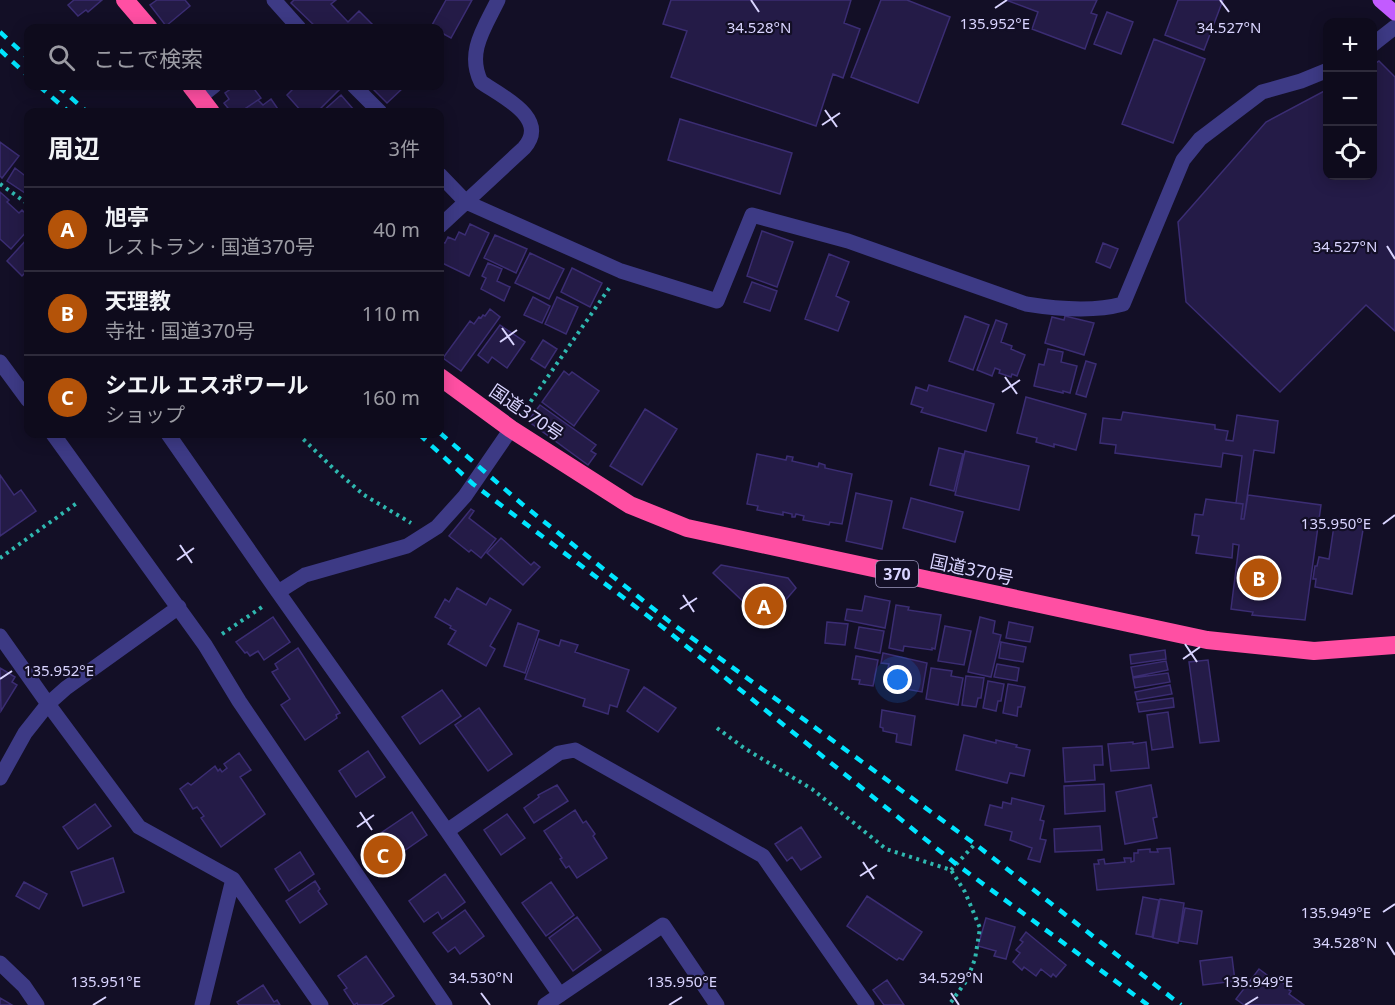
<!DOCTYPE html>
<html lang="ja">
<meta charset="utf-8">
<style>
:root{--surface:#0e0b1c;--page:#1c1929;--text:#f1f3f6;--muted:#9b9ba3;--line:#2e2b3b;--accent:#b45309}
body{margin:0;font-family:"Noto Sans","Noto Sans JP",sans-serif;background:var(--page);color:var(--text)}
.controls{position:absolute;right:18px;top:18px;display:grid;overflow:hidden;border-radius:12px;box-shadow:0 3px 15px #0003}
.controls button{width:54px;height:54px;display:grid;place-items:center;padding:0;border:0;border-bottom:2px solid var(--line);background:var(--surface);color:var(--text);font:30px sans-serif}
.you{position:absolute;left:898px;top:680px;width:21px;height:21px;margin:-15px;border:4px solid #fff;border-radius:50%;background:#1a73e8;box-shadow:0 0 0 9px #1a73e833}
.badge{display:grid;place-items:center;width:39px;height:39px;border-radius:50%;background:var(--accent);color:#fff;font-size:20px;font-weight:700}
.pin{position:absolute;translate:-50% -50%;border:3px solid #fff;box-shadow:0 2px 6px #0006}
.list{margin:0;padding:0;list-style:none}
h2{display:flex;justify-content:space-between;align-items:center;height:78px;margin:0;padding:0 24px;font-size:26px}
h2 small{font-size:20px;font-weight:400;color:var(--muted)}
.list li{display:grid;grid-template-columns:39px 1fr auto;gap:18px;align-items:center;box-sizing:border-box;height:84px;padding:0 24px;border-top:2px solid var(--line)}
.list b{display:block;font-size:22px;white-space:nowrap}
.list p{margin:0;font-size:20px;white-space:nowrap;color:var(--muted)}
.list em{font-size:20px;font-style:normal;color:var(--muted)}
.icon{flex:none;width:33px;height:33px;fill:none;stroke:currentColor;stroke-width:2;stroke-linecap:round;stroke-linejoin:round}
.map{position:relative;flex:none;width:1395px;height:1005px;overflow:hidden}
.search{position:absolute;background:var(--surface);box-shadow:0 3px 15px #0003;left:24px;top:24px;width:420px;height:66px;display:flex;align-items:center;gap:15px;box-sizing:border-box;padding:0 21px;border-radius:12px;color:var(--muted);font-size:22px}
.panel{position:absolute;background:var(--surface);box-shadow:0 3px 15px #0003;left:24px;top:108px;width:420px;height:330px;border-radius:12px}
.map>svg:first-child{display:block}
.building{fill:#241b47;stroke:#3b2d73;stroke-width:1.5}
.lines{fill:none;stroke-linecap:round;stroke-linejoin:round}
.path{stroke:#2fb8b0;stroke-width:4;stroke-dasharray:3 4.5;stroke-linecap:butt}
.minor{stroke:#3d3a85;stroke-width:15}
.major{stroke:#c25bff;stroke-width:15}
.highway{stroke:#ff4fa3;stroke-width:18}
.rail{stroke:#00e5ff;stroke-width:4.5;stroke-dasharray:9 8;stroke-linecap:butt}
.ticks{fill:none;stroke:#d9d4ff;stroke-width:2}
.labels{text-anchor:middle;dominant-baseline:central;stroke-width:4.5;stroke-linejoin:round;paint-order:stroke}
.shield{fill:#130f26;stroke:#9e99be;stroke-width:1.5}
.shield-label{font-size:16px;font-weight:bold;fill:#d9d4ff}
.street-label{font-size:18px;fill:#d9d4ff;stroke:#130f26}
.ticks-label{font-size:15px;text-anchor:middle;fill:#d9d4ff;stroke:#130f26;stroke-width:4.5;stroke-linejoin:round;paint-order:stroke}
</style>
<div class="map">
<svg width="1395" height="1005" viewBox="0 0 1395 1005">
<rect width="100%" height="100%" fill="#130f26"/>
<!-- building -->
<path class="building" d="M74 0H102L88 12 86 10 78 16 68 5Z
M157 0H185L190 6 166 26 150 5Z
M294 0H336L331 4 348 22 359 11 376 28H317L291 3Z
M446 0H472L451 38 440 32V28L431 27Z
M671 0H851L844 23 860 29 843 78 833 74 816 126 671 77 687 31 663 24Z
M881 0H907L950 17 918 103 851 77Z
M1006 0H1097L1091 13 1097 15 1085 49 1032 29 1038 12Z
M1178 0H1223L1204 50 1165 35Z
M1107 12 1133 22 1121 54 1094 44Z
M1154 39 1205 59 1173 143 1122 124Z
M1379 61 1395 77V331L1366 305 1280 392 1186 302 1178 222 1266 122 1328 89V176H1372V65Z
M235 86H252L261 98 240 112H231L224 103 229 99 225 93Z
M296 86H334L339 90 317 112H302L287 95Z
M370 86H405L387 103Z
M341 95 354 110 352 112H322Z
M271 99 280 112H240L258 100 263 105Z
M680 119 792 153 780 194 668 160Z
M0 142 19 156 2 178 0 176Z
M15 168 28 178V188L25 193 7 181Z
M0 192 9 200 7 202 19 213 22 210 28 216 27 231 11 249 0 239Z
M470 224 489 233 469 276 440 262V247L442 242 445 243 448 237 455 240 459 232 465 235Z
M762 231 793 242 777 287 747 276Z
M495 235 527 249 516 273 484 258Z
M28 238V270L22 276 7 261Z
M1103 243 1118 249 1110 268 1096 262Z
M530 253 564 269 549 299 515 283Z
M829 254 849 262 836 296 849 302 838 331 805 319Z
M488 263 502 269 497 281 510 287 504 301 481 289 486 278 482 276Z
M572 268 602 283 590 307 561 292Z
M752 282 777 291 770 311 744 302Z
M533 297 550 306 542 323 524 315Z
M557 297 578 307 566 334 545 324Z
M490 309 500 317 461 371 443 358 470 321 474 324 479 317 481 318 483 315 485 316Z
M965 316 989 325 973 370 949 361Z
M1065 316 1094 323 1084 355 1045 343 1052 317 1064 320Z
M996 320 1007 324 1001 342 1012 346 1011 349 1025 355 1017 376 1012 374 1011 377 999 373 1000 370 995 368 992 376 977 370Z
M500 325 525 342 507 368 492 357 488 363 478 355Z
M543 340 557 349 545 368 531 359Z
M1048 349 1063 352 1061 362 1077 366 1070 393 1063 391V393L1034 386 1039 364 1044 365Z
M1086 361 1096 364 1086 397 1076 394Z
M564 371 569 375 572 372 599 391 574 426 542 402Z
M929 385 994 404 986 431 921 412 923 408 911 404 916 387 927 391Z
M1026 397 1086 414 1076 450 1054 444V447L1036 442 1037 438 1017 433Z
M540 405 596 445 591 451 596 454 588 465 528 421Z
M645 409 677 429 642 485 610 466Z
M1123 412 1215 425V429L1228 431 1226 440 1233 441 1237 415 1278 421 1274 453 1254 450 1244 519H1241L1243 504 1236 503 1242 456 1223 453 1221 467 1115 453 1116 445 1100 443 1103 418 1121 420Z
M939 448 963 454 954 491 930 485Z
M965 451 1029 466 1019 510 955 495Z
M757 454 786 460 787 456 793 457 792 461 818 467 819 463 825 465V468L852 474 842 524 830 522 829 525 803 520 804 516 796 514 795 517H792V514L783 512V515L757 510 758 506 747 504Z
M0 475 14 495 21 490 36 511 0 536Z
M856 493 892 501 882 549 846 541Z
M1248 495 1321 505 1305 620 1252 615 1253 612 1231 609 1239 545 1233 544 1232 558 1196 553 1199 536 1192 535 1195 514 1203 515 1206 499 1243 504 1241 519H1244Z
M911 498 963 512 955 542 903 528Z
M471 509 474 511 469 518 496 539 481 558 471 550 469 552 449 536Z
M1335 519 1364 524 1352 594 1315 587 1316 579H1313L1315 566H1317L1319 557 1329 559Z
M501 538 531 565 534 562 540 567 523 585 487 553Z
M721 565 788 578 796 588 766 623 713 573Z
M457 588 486 605 490 598 511 610 490 646 495 649 486 666 448 644 456 631 450 628 451 626 435 617 445 599 449 602Z
M865 596 890 601 885 628 845 620 847 609 862 611Z
M896 605 909 607 908 610 941 615 935 649 932 648V650L904 646 903 651 889 648Z
M273 617 290 642 264 660 258 651 250 656 247 652 245 653 236 642Z
M980 617 995 621 993 633 1001 635 991 677 968 672Z
M827 622 848 624 845 645 825 643Z
M1009 622 1033 627 1030 642 1006 638Z
M518 623 539 631 525 673 504 666Z
M945 626 971 631 964 665 938 661Z
M859 627 884 631 880 653 855 648Z
M539 639 559 646 561 640 578 645 575 652 629 670 617 707 610 705 608 714 583 706 585 699 525 679Z
M1001 642 1026 647 1023 662 999 658Z
M298 648 340 713 336 715 337 718 305 740 281 705 290 699 272 672 278 669 275 664Z
M1165 650 1166 659 1131 664 1130 655Z
M883 653 927 663 922 692 889 686 892 674 887 672 889 664 881 663Z
M856 656 878 660 873 686 859 684 860 680 852 679Z
M1208 660 1219 741 1200 743 1189 662Z
M1166 661 1168 670 1133 677 1131 667Z
M997 664 1019 668 1017 681 994 677Z
M0 668 15 677 12 682 17 685 1 711Z
M931 668 952 671 951 676 963 678 958 705 926 699Z
M1168 673 1170 682 1135 688 1133 678Z
M966 676 984 678 981 698H978L976 707 962 705Z
M988 681 1004 684 1001 701H998L996 711 983 708Z
M1008 684 1025 687 1021 707H1018L1017 716 1003 713Z
M1170 685 1172 694 1137 700 1135 692Z
M644 687 676 708 658 732 627 711Z
M442 690 461 716 420 744 402 717Z
M1173 698 1174 707 1139 712 1137 703Z
M479 708 512 754 488 771 455 725Z
M882 710 915 716 911 745 896 742 897 734 883 731V728L880 727Z
M1168 712 1173 747 1152 750 1147 715Z
M964 735 996 743V740L1017 745 1016 747 1030 750 1024 776 1010 773 1007 783 956 770Z
M1133 742V744L1146 742 1149 768 1111 771 1108 744Z
M1102 746 1103 765H1094L1095 780 1065 782 1063 748Z
M368 751 385 777 356 797 339 771Z
M239 753 251 770 240 777 265 814 221 847 201 818 204 816 197 807 193 809 180 789 188 783 191 785 215 766 218 771 220 769 222 772 227 768 224 764Z
M1104 784 1105 811 1065 814 1064 786Z
M557 785 568 801 534 823 524 808 539 797 538 795Z
M1151 785 1157 817 1153 818 1157 838 1125 844 1116 792Z
M1012 798 1044 806 1040 820 1044 821 1040 839 1046 840 1040 862 1028 859 1032 848 1010 840 1012 832 985 825 990 805 1002 808 1003 802 1011 804Z
M95 804 111 826 78 849 63 827Z
M575 810 583 823 586 821 595 834 593 836 607 858 577 878 569 866 566 868 560 859 562 858 544 831Z
M412 812 427 835 391 860 375 837Z
M507 814 525 838 501 855 484 830Z
M1100 826 1102 850 1055 852 1054 829Z
M801 827 821 857 801 870 792 857 787 861 775 844Z
M1170 848 1174 884 1097 890 1094 864H1099L1098 860 1104 859 1105 864 1125 862 1124 858H1131V862L1134 861V853H1138V850L1150 849V852H1158L1157 849Z
M300 852 314 874 289 891 275 869Z
M113 858 124 892 83 906 71 872Z
M445 874 465 902 442 919 438 912 424 922 409 901Z
M315 881 320 889 318 891 327 904 300 923 286 901Z
M24 882 47 894 39 909 16 896Z
M551 882 574 915 546 936 522 903Z
M867 896 922 932 903 960 899 958 897 960 847 926Z
M1143 897 1159 900 1152 937 1136 934Z
M1160 899 1184 903 1178 943 1153 938Z
M1185 908 1202 911 1197 944 1179 941Z
M465 910 484 936 460 954 455 947 448 952 433 933Z
M577 917 601 950 573 971 549 938Z
M986 918 1015 927 1006 959 994 956 996 951 978 946Z
M1026 932 1066 965 1056 977 1053 974 1051 977 1041 969 1036 976 1024 967 1022 970 1013 962 1020 953 1016 950 1023 942 1020 940Z
M366 956 394 996 381 1005H358L357 1003 354 1005 344 990 347 988 338 976Z
M1232 957 1235 981 1203 985 1200 961Z
M1259 969 1278 983 1280 981 1290 988 1289 990 1291 991 1289 994 1304 1005H1244L1236 999Z
M887 980 904 1005H884L873 990Z
M263 985 274 1002 277 1000 280 1005H239L237 1002Z
M0 998 12 1005H0Z"/>
<g class="lines">
<!-- path -->
<path class="path" d="M0 184 28 204
M522 414 610 287
M298 434 335 470 364 495 411 523
M0 558 77 503
M222 634 265 605
M717 728 744 748 812 789 886 849 951 870 965 892 980 928 975 959 967 980 949 1005
M951 870 975 844"/>
<!-- minor -->
<path class="minor" d="M274 0 299 28
M1372 45 1395 27
M354 86 380 112
M199 98 214 86
M440 175 466 202 621 271 717 301 752 215 848 241 1026 304C1057 309 1094 312 1123 304L1183 160 1200 139 1262 92 1301 81 1328 70
M440 226 524 148C550 118 501 96 481 82 466 52 485 27 498 0
M0 362 28 400
M53 434 205 645 239 701 445 1005
M168 434 278 592 305 575 407 546 437 527 465 496 511 429
M278 592 447 831 560 995
M0 636 48 704 139 827 233 879 321 1005
M0 778 25 733 48 704 66 688 179 607
M447 831 559 753 575 750 763 856 867 1005
M0 963 24 986 37 1005
M202 1005 233 879
M545 1005 663 925 717 1005"/>
<!-- major -->
<path class="major" d="M1380 0 1395 13"/>
<!-- highway -->
<path class="highway" d="M125 0 149 28
M191 86 211 112
M440 377 511 429 630 505 687 528 1207 640 1314 651 1395 645"/>
<!-- rail -->
<path class="rail" d="M0 32 28 58
M0 50 28 76
M39 86 69 112
M58 86 87 112
M440 433 522 504 670 622 975 844 1181 1005
M419 434 473 484 665 629 956 864 1148 1005"/>
</g>
<!-- ticks -->
<path class="ticks" d="M751 0 759 12M1220 0 1229 12M995 8 1007 0M825 110 837 127M822 125 840 113M1387 246 1395 259M502 328 514 345M500 342 517 330M1005 377 1017 394M1002 392 1020 380M1383 524 1395 515M180 545 192 563M177 560 194 548M683 595 694 612M680 609 697 598M1185 644 1197 662M1183 659 1200 647M0 679 12 671M360 812 372 830M357 827 374 815M863 862 874 879M860 876 877 865M1383 912 1395 904M1387 942 1395 955M481 993 490 1005M951 993 959 1005M93 1005 106 997M669 1005 682 997M1245 1005 1258 997"/>
<g class="labels">
<!-- shield labels -->
<rect class="shield" x="876" y="561" width="42" height="26" rx="4.5"/>
<g class="shield-label">
<text x="897" y="574">370</text>
</g>
<!-- street labels -->
<g class="street-label">
<text transform="translate(527 412) rotate(34)">国道370号</text>
<text transform="translate(972 569) rotate(12)">国道370号</text>
</g>
</g>
<g class="ticks-label">
<text x="995" y="29">135.952°E</text>
<text x="759" y="33">34.528°N</text>
<text x="1229" y="33">34.527°N</text>
<text x="1345" y="252">34.527°N</text>
<text x="1336" y="529">135.950°E</text>
<text x="59" y="676">135.952°E</text>
<text x="1336" y="918">135.949°E</text>
<text x="1345" y="948">34.528°N</text>
<text x="481" y="983">34.530°N</text>
<text x="951" y="983">34.529°N</text>
<text x="106" y="987">135.951°E</text>
<text x="682" y="987">135.950°E</text>
<text x="1258" y="987">135.949°E</text>
</g>
</svg>
<div class="controls">
<button>+</button>
<button>−</button>
<button><svg class="icon" aria-label="locate" viewBox="0 0 24 24"><circle cx="12" cy="12" r="6"/><path d="M12 2v4M12 18v4M2 12h4M18 12h4"/></svg></button>
</div>
<div class="you"></div>
<div class="pin badge" style="left:764px;top:606px">A</div>
<div class="pin badge" style="left:1259px;top:578px">B</div>
<div class="pin badge" style="left:383px;top:855px">C</div>
<div class="search"><svg class="icon" aria-label="search" viewBox="0 0 24 24"><circle cx="10" cy="10" r="6"/><path d="M15 15l6 6"/></svg>ここで検索</div>
<section class="panel">
<h2>周辺<small>3件</small></h2>
<ul class="list">
<li><span class="badge">A</span><div><b>旭亭</b><p>レストラン · 国道370号</p></div><em>40 m</em></li>
<li><span class="badge">B</span><div><b>天理教</b><p>寺社 · 国道370号</p></div><em>110 m</em></li>
<li><span class="badge">C</span><div><b>シエル エスポワール</b><p>ショップ</p></div><em>160 m</em></li>
</ul>
</section>
</div>
